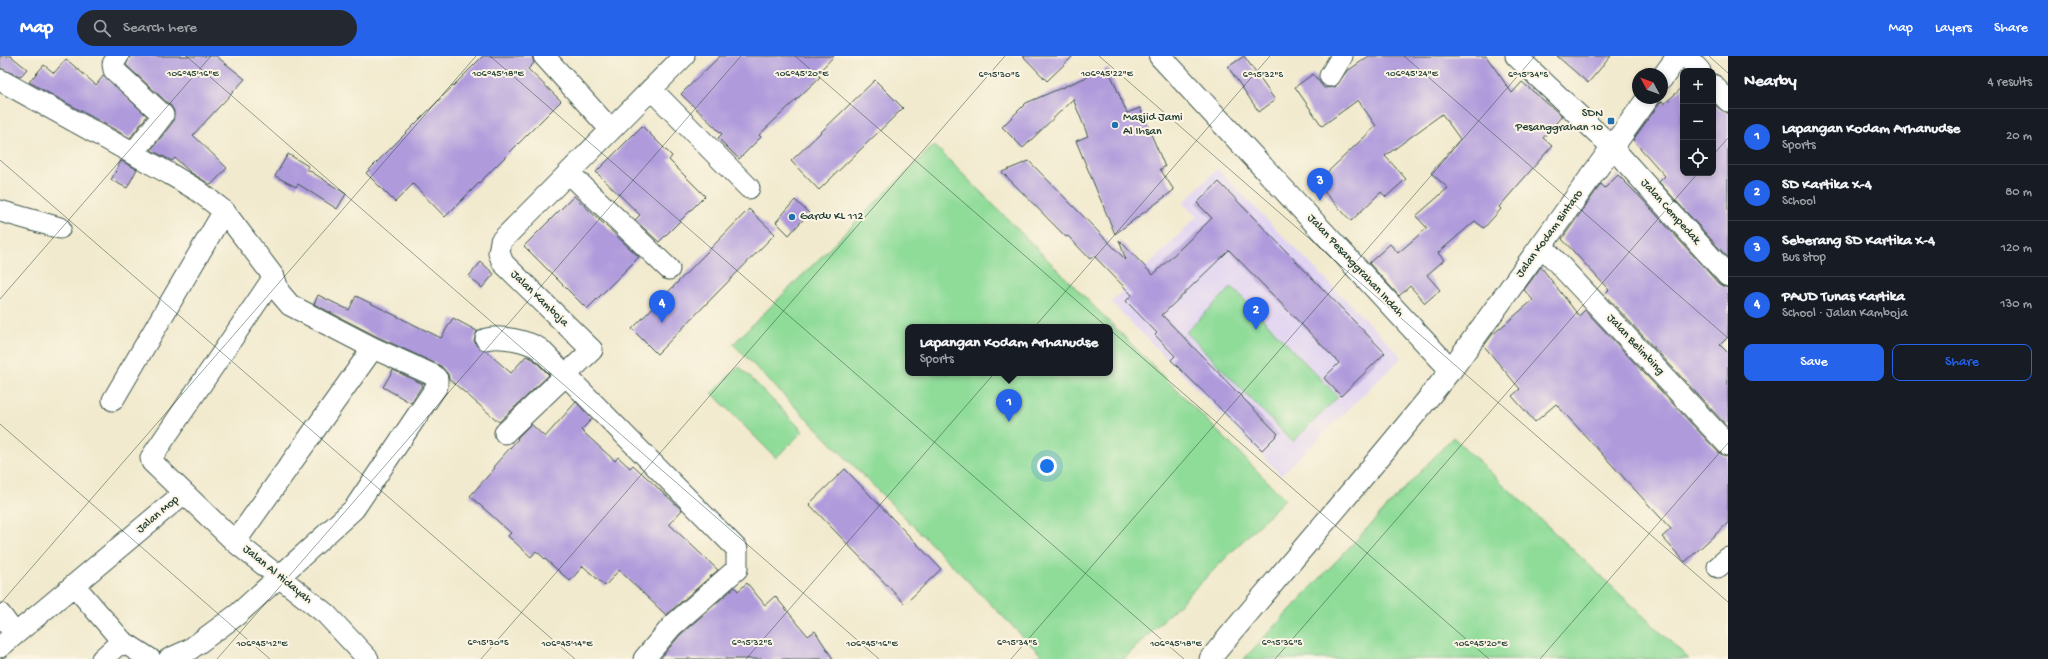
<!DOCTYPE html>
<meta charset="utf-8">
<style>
:root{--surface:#171b24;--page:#242831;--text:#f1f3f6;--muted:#9ea1a6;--line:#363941;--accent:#2563eb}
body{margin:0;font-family:"Gochi Hand",sans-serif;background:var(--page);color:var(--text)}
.controls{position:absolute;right:12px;top:12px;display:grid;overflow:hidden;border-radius:8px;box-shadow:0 2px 6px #0003}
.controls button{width:36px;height:36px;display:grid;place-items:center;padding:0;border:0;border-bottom:1px solid var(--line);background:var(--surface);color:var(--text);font:20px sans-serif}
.compass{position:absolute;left:1632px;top:12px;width:36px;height:36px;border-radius:50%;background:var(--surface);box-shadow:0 2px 6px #0003;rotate:311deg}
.you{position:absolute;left:1047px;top:410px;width:14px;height:14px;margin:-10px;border:3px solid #fff;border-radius:50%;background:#1a73e8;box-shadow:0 0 0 6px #1a73e833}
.badge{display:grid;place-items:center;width:26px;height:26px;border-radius:50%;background:var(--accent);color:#fff;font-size:13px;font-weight:700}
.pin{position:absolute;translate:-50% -33px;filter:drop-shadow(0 1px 2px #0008)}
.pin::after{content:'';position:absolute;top:21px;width:14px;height:12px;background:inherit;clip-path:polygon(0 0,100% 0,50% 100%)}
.popup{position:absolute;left:905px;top:268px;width:208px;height:52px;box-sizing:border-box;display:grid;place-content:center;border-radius:8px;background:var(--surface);filter:drop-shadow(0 1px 3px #0005);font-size:13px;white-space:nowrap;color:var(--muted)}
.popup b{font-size:15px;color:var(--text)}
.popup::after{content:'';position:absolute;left:50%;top:100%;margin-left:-8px;border:8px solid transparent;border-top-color:var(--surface)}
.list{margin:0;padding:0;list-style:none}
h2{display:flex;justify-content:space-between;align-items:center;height:52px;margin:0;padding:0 16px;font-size:17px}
h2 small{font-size:13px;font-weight:400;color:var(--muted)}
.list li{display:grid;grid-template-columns:26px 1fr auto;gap:12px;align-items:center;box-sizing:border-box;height:56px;padding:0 16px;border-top:1px solid var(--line)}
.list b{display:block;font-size:15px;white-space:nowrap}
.list p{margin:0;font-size:13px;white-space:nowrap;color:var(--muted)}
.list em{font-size:13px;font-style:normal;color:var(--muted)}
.actions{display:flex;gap:8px;padding:12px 16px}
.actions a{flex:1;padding:9px 0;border:1px solid var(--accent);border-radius:8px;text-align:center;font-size:14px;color:var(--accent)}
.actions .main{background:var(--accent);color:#fff}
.icon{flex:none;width:22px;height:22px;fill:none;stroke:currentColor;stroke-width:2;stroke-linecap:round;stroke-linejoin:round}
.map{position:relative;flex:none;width:1728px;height:603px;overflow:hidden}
header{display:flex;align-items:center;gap:24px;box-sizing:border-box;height:56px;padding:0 20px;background:var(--accent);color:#fff}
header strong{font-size:19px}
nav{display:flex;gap:22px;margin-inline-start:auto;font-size:14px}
.search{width:280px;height:36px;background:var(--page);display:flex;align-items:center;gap:10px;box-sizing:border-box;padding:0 14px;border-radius:22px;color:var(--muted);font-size:15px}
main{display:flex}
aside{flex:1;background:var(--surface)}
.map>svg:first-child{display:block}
.built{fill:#e1d4f3}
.green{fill:#8fdc99;stroke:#578c66;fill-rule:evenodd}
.building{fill:#af9adc}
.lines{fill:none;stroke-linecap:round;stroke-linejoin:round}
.minor-casing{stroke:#3e574b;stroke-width:23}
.tertiary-casing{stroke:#3e574b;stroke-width:24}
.minor{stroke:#fff;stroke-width:21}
.tertiary{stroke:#fff;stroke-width:22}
.ticks{fill:none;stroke:#1f3d34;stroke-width:1;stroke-opacity:0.45}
.poi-dot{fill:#1f6fb2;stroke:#fcf5e5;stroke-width:1.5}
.labels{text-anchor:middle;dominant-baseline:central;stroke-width:4;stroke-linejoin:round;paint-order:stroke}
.poi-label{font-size:12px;fill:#1f3d34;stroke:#fcf5e5;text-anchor:start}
.street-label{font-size:12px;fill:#1f3d34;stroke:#fcf5e5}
.ticks-label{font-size:10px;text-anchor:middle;fill:#1f3d34;stroke:#fcf5e5;stroke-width:4;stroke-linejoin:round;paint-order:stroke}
</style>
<header>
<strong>Map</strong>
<div class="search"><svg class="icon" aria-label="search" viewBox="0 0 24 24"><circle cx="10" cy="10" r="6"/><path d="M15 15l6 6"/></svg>Search here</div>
<nav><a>Map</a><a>Layers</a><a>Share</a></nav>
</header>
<main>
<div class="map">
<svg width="1728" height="603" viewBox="0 0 1728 603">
<rect width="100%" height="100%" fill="#fcf5e5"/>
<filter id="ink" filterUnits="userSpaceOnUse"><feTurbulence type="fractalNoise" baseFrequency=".025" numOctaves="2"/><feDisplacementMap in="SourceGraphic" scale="8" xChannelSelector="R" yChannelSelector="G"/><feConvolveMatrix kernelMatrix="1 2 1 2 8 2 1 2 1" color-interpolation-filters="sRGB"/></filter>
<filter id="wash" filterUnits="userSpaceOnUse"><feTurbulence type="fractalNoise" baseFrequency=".012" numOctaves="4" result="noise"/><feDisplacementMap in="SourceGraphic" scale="16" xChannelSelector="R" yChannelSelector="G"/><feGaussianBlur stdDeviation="0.9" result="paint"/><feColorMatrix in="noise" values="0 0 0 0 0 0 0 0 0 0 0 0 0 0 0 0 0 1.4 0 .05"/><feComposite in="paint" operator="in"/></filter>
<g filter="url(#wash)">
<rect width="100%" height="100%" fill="#f1eace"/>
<!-- built -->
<path class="built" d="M1217 113 1402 301 1281 419 1111 246 1197 161 1183 147Z"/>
<!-- green -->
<path class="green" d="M934 89 1285 443 1124 603H1045L733 288ZM908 271H1110V317H908Z
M1232 231 1338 341 1293 386 1186 276Z
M739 310 803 375 776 402 712 337Z
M1453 381 1689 603H1244Z"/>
<g id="blocks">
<!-- building -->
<path class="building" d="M0 0H11L27 13 20 21 0 12Z
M130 0H216L245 23 193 79 227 112 211 129 190 116 175 102 172 105 151 94 173 66 174 55 171 50 126 9Z
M483 0H532L534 7 528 13 561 45 445 161 413 128 395 146 366 117Z
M720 0H834L817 18 820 21 759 79 761 81 739 103 718 82 722 78 681 38Z
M1023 0H1073L1047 25Z
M1244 0 1275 44 1259 56 1228 11Z
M1369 0H1486L1512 37 1522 26 1562 60 1543 82 1552 90 1499 151 1501 153 1484 172 1475 165 1438 197 1444 204 1427 219 1440 234 1425 247 1410 230 1399 240 1369 207 1390 188 1398 197 1427 172 1416 160 1448 132 1431 117 1460 83 1442 58 1385 100 1406 123 1386 141 1381 136 1351 165 1316 127 1376 70 1358 44 1322 70 1295 31 1313 18 1324 32 1335 31 1346 16Z
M1557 0H1611L1588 27Z
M66 3 96 29 104 19 147 60 130 82 29 26 44 9 54 17Z
M1108 12 1127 57 1140 52 1165 111 1160 113 1174 134 1115 178 1076 85 1088 80 1073 43 1023 92 1002 71 1026 47Z
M875 24 903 52 819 134 791 105Z
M1683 31V117H1713V47L1720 53 1728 57V202L1659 126 1665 120 1633 84 1659 48 1662 45 1664 48Z
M642 70 672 100 669 104 705 140 659 186 635 164 640 159 596 116Z
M288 98 308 110 307 113 346 138 337 153 298 128 296 131 275 120Z
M121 105 137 113 127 132 111 124Z
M1029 105 1126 204 1119 184 1153 219 1212 162 1197 147 1219 126 1385 297 1341 340 1324 322 1339 307 1229 194 1162 259 1278 378 1262 394 1171 304 1175 300 1155 279 1157 277 1126 245 1132 239 1094 200 1090 203 1068 180 1066 181 1002 116Z
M1618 119 1642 143 1719 228 1728 232V281L1720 289 1728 297V371L1604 238 1609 234 1562 183 1601 128 1605 132Z
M574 140 639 201 587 253 524 190Z
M795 144 809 157 789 179 776 166Z
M749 153 775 178 657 298 632 273Z
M481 206 494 218 482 232 469 220Z
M1541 211 1579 260 1585 254 1719 397 1728 401V467L1685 506 1662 481 1671 473 1556 348 1535 366 1512 340 1520 333 1484 290 1492 279 1533 244 1524 234Z
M318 239 349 254 356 240 441 282 453 262 477 275 474 285 477 290 486 295 511 317 526 300 533 303 549 319 499 366 449 323 448 318 441 310 378 281 314 248Z
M393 314 423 328 411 347 383 331Z
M576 346 592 363 581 374 615 405 618 401 630 412 633 409 682 454 669 468 718 514 666 559 619 514 605 530 583 510 570 525 536 495 531 501 508 480 511 477 470 440 495 412 493 411 518 383 517 382 531 368 545 381Z
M845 413 941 513 905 548 809 448Z
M747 527 765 549 775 540 808 580 815 575 833 603H660L681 578 735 531 738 535Z"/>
</g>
</g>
<g filter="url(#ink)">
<use href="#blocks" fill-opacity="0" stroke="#3e574b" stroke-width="1"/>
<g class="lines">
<!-- minor casing -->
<g class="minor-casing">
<path id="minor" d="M118 0 113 8 114 14 163 59 133 98
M544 0 611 74
M1516 0 1612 91 1728 220
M1686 0 1700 15
M1330 20 1342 0
M0 24 170 118 197 134 224 155
M1713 29 1728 45
M651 33 749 132
M569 117 669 213
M0 155 60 172
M1541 189 1728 389
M274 221 151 402 152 406 235 486 326 558 368 603
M486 283C500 279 528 285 540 293L737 493V512
M113 344 224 155 274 221 279 236 290 249 373 292 235 486
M505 377 592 294 503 207 499 197 501 185 684 0
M1718 511 1728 502
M74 529 122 585 150 603
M0 558 15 578
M0 591 184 437
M102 603 122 585
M169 603 189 594 238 558 354 453 437 330V323L433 319 373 292
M644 603 672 570 737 513
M1210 603C1290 506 1373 412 1451 314"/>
</g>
<!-- tertiary casing -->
<g class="tertiary-casing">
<path id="tertiary" d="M1160 0 1451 314 1648 42
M1662 22 1678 0"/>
</g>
<!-- minor -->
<use href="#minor" class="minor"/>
<!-- tertiary -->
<use href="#tertiary" class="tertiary"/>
</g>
</g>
<!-- ticks -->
<path class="ticks" d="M186 0 879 603M490 0 1184 603M795 0 1489 603M1099 0 1728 546M1404 0 1728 282M1709 0 1728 17M1713 99 1728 82M0 104 575 603M0 243 211 0M0 368 270 603M0 548 476 0M217 603 741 0M481 603 1005 0M746 603 1270 0M1011 603 1535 0M1275 603 1698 117M1540 603 1728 387"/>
<!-- markers -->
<g class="poi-dot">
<rect x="1607" y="61" width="8" height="8" rx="2"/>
<circle cx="1115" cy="69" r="4"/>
<circle cx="792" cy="161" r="4"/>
</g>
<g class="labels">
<!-- poi labels -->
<g class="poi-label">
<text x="1603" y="58" text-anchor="end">SDN<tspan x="1603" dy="14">Pesanggrahan 10</tspan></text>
<text x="1123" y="62">Masjid Jami<tspan x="1123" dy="14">Al Ihsan</tspan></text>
<text x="800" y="161">Gardu KL 112</text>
</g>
<!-- street labels -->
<g class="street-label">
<text transform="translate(1670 156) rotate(48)">Jalan Cempedak</text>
<text transform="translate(1550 178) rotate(-54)">Jalan Kodam Bintaro</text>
<text transform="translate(1355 210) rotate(47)">Jalan Pesanggrahan Indah</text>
<text transform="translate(539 243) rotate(44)">Jalan Kamboja</text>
<text transform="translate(1635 289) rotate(47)">Jalan Belimbing</text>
<text transform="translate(158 459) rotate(-40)">Jalan Mop</text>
<text transform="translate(277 519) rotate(39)">Jalan Al Hidayah</text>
</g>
</g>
<g class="ticks-label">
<text x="1107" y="20">106°45'22"E</text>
<text x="193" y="20">106°45'16"E</text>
<text x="498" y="20">106°45'18"E</text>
<text x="802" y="20">106°45'20"E</text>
<text x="1412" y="20">106°45'24"E</text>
<text x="999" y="21">6°15'30"S</text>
<text x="1263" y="21">6°15'32"S</text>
<text x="1528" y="21">6°15'34"S</text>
<text x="488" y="589">6°15'30"S</text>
<text x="752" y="589">6°15'32"S</text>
<text x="1017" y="589">6°15'34"S</text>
<text x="1282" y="589">6°15'36"S</text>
<text x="262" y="590">106°45'12"E</text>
<text x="567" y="590">106°45'14"E</text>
<text x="872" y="590">106°45'16"E</text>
<text x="1176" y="590">106°45'18"E</text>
<text x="1481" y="590">106°45'20"E</text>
</g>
</svg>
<div class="controls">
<button>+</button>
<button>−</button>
<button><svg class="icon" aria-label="locate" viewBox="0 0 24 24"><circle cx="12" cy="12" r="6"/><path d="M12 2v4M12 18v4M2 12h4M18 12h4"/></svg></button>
</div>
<svg class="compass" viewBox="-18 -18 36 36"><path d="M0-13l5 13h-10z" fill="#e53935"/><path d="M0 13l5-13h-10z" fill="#9ea1a6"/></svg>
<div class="you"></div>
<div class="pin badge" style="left:1009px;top:366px">1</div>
<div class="popup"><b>Lapangan Kodam Arhanudse</b>Sports</div>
<div class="pin badge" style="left:1256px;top:274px">2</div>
<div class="pin badge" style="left:1320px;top:145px">3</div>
<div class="pin badge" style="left:662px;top:267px">4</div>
</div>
<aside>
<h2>Nearby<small>4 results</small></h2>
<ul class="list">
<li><span class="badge">1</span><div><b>Lapangan Kodam Arhanudse</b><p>Sports</p></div><em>20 m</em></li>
<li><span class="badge">2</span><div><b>SD Kartika X-4</b><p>School</p></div><em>80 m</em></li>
<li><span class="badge">3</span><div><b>Seberang SD Kartika X-4</b><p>Bus stop</p></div><em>120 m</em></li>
<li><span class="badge">4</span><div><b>PAUD Tunas Kartika</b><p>School · Jalan Kamboja</p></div><em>130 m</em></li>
</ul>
<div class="actions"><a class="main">Save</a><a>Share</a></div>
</aside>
</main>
